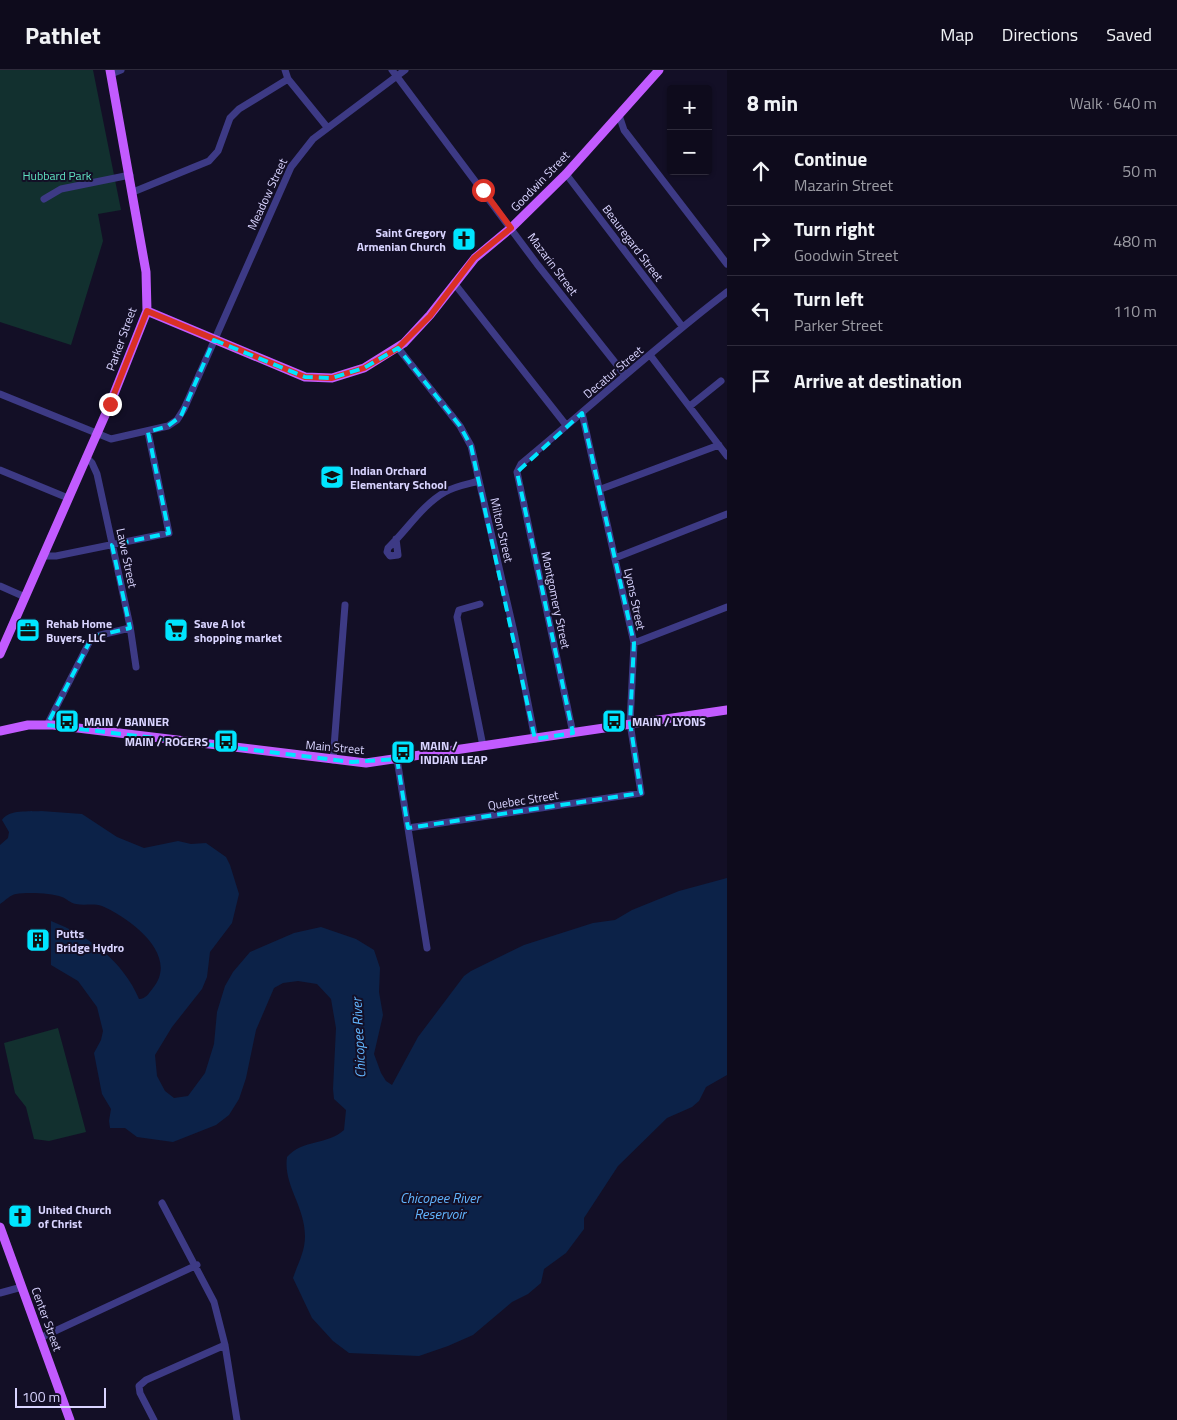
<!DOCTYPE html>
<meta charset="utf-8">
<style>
:root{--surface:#0e0b1c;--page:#1c1929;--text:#f1f3f6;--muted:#9b9ba3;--line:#2e2b3b}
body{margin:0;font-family:"Titillium Web",sans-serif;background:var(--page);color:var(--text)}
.controls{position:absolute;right:15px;top:15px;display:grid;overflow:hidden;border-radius:5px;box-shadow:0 1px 4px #0004}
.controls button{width:45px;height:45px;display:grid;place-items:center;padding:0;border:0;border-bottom:1px solid var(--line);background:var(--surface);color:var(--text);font:25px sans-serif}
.scale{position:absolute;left:15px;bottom:12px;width:91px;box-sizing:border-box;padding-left:5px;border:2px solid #d9d4ff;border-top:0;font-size:14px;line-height:18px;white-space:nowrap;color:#d9d4ff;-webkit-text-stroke:4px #130f26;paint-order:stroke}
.stop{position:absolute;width:15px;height:15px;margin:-11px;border:4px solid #d93025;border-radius:50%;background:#fff}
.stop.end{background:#d93025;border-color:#fff;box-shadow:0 1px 5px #0008}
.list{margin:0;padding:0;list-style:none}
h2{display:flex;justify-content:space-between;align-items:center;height:65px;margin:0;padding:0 20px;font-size:21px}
h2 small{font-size:16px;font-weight:400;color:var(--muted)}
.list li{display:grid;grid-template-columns:32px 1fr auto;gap:15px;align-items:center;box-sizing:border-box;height:70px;padding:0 20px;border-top:1px solid var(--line)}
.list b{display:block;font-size:19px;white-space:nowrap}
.list p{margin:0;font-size:16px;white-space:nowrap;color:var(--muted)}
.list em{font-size:16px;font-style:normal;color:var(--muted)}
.icon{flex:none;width:28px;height:28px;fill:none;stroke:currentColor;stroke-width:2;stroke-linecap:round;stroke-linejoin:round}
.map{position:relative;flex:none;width:727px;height:1350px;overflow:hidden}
header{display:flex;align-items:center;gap:30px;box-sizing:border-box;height:70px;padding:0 25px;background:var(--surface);border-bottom:1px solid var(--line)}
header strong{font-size:24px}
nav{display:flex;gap:28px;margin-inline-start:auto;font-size:18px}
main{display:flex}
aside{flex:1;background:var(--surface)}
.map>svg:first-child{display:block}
.green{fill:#12302f}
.water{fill:#0c2248}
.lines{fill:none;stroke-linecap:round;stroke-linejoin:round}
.minor{stroke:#3d3a85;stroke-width:7}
.major{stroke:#c25bff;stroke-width:9}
.route{stroke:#d93025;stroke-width:6}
.marked{fill:none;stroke:#00e5ff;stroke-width:4;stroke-dasharray:10 6;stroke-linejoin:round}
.labels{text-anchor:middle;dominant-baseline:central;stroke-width:4;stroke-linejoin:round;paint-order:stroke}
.park-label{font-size:12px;fill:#5fe0c0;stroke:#130f26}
.street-label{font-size:12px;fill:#d9d4ff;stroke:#130f26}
.poi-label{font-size:12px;font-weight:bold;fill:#d9d4ff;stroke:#130f26;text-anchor:start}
.water-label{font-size:14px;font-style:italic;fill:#62b6ff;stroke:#130f26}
</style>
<header>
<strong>Pathlet</strong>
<nav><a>Map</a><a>Directions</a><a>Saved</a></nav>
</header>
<main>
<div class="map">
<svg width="727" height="1350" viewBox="0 0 727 1350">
<rect width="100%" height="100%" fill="#130f26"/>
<!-- green -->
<path class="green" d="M0 0H93L121 140 98 144 103 171 71 275 0 252Z
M58 958 86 1062 49 1071 34 1069 26 1037 15 1023 4 973Z"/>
<!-- water -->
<path class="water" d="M41 741 82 744 117 767 144 778 178 771 191 774 206 773 226 787 230 795 239 824 232 853 210 882 207 907 202 919 172 957 155 985 157 1006 165 1021 174 1028 188 1026 205 1003 214 974 217 942 225 916 233 902 250 882 294 863 321 857 356 869 374 880 380 898 379 922 383 945 374 984 381 1003 386 1011 392 1015 418 967 464 906 471 901 524 875 593 853 615 850 632 840 679 821 727 808V1005L706 1017 699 1031 692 1037 667 1048 618 1096 584 1148V1159L566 1183 544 1199 541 1213 528 1224 512 1232 473 1265 448 1276 419 1286 349 1283 333 1271 312 1248 293 1208C298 1193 305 1182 305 1166 305 1136 283 1115 287 1087 303 1069 328 1075 344 1060L346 1040 334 1029 333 1019 336 958 331 929 317 914 298 911 283 913 274 918 256 960 246 1008 239 1029 229 1045 216 1055 173 1072 137 1067 125 1058H110L109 1051 111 1039 102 1024 94 983 101 970 103 961 97 937 78 911 51 895V851C89 866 123 891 139 929 146 929 149 923 153 918 180 885 130 848 102 836 93 833 85 836 76 834 70 833 67 829 62 827 51 823 28 822 16 824 10 825 6 830 0 834V775L8 768 9 762 2 750C9 739 29 742 41 741Z"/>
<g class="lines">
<!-- minor -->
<path class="minor" d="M285 0 288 9 327 57
M392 0 537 194 625 305
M111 4 121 0
M619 45 624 60 727 194
M566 104 682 256
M133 122 209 91 218 81 230 48 239 39 288 9
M44 129 61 119 130 105
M454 213 566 355
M398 278 460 356 471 376 514 562 535 669
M650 285 727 386
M0 324 111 369 168 356 177 350 184 339 291 97 313 69 405 0
M690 336 721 311
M86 387 92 393 97 404 130 556 136 597
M0 400 68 428
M601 419 719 375
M396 469 398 485 390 486 387 482 388 478C407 460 422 435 445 422 455 416 468 414 479 411
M43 486H56L169 463 148 362
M615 488 727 444
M0 516 25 527
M480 534 459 540 457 547 483 676
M634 573 727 537
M47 655 92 567 130 558
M573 663 517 402 521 394C590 337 656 276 727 222
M397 689 427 878
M333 690 345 535
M408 758 641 723 630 653 634 573 582 343
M162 1133 214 1232 225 1275 237 1350
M0 1223 22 1217
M40 1268 197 1195
M154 1350 140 1323 139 1316 146 1310 225 1275"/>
<!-- major -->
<path class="major" d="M147 241 305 307 332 308 364 298 404 273 430 245 475 188 511 158 566 104 659 0
M0 584 110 334 147 241 146 202 110 0
M0 661 28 655H53L366 693 727 640
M0 1157 70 1350"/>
</g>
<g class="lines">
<!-- route -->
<path class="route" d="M110 334 147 241 305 307 332 308 364 298 398 278 430 246 474 188 511 158 483 120"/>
</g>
<!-- marked area -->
<path class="marked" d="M214 270 305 307 332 308 364 298 398 278 460 356 471 376 535 669 573 663 517 402 582 343 634 573 630 653 641 723 408 758 397 689 352 692 47 655 92 567 130 558 112 475 169 463 148 362 168 356 181 346Z"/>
<!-- icons -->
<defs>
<g id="church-square" transform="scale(1.25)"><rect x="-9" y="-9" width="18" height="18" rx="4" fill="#00e5ff" stroke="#130f26"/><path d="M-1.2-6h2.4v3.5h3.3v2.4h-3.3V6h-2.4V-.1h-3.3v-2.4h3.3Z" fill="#111"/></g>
<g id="school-square" transform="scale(1.25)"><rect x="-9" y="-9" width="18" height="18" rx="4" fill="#00e5ff" stroke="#130f26"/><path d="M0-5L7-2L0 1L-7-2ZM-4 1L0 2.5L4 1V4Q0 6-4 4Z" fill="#111"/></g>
<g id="office-square" transform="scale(1.25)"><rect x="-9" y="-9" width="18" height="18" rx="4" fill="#00e5ff" stroke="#130f26"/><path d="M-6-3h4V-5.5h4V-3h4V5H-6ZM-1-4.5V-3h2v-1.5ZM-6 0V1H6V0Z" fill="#111"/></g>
<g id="supermarket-square" transform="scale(1.25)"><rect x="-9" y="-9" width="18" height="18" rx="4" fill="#00e5ff" stroke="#130f26"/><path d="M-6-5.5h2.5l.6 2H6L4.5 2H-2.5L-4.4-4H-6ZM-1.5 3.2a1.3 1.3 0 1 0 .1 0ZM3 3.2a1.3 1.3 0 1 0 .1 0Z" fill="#111"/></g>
<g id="bus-square" transform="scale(1.25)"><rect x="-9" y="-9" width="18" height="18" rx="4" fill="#00e5ff" stroke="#130f26"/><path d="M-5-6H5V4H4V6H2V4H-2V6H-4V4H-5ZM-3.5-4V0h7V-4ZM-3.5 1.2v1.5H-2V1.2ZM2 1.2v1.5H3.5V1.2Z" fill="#111"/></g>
<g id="building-square" transform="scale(1.25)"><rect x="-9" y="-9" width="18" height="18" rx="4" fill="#00e5ff" stroke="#130f26"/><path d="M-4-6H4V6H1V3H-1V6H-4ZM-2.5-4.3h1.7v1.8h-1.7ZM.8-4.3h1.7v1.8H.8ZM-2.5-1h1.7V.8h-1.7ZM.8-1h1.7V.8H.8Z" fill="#111"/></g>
</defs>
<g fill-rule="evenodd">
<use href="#church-square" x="464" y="169"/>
<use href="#school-square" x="332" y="407"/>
<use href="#office-square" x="28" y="560"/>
<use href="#supermarket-square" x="176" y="560"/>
<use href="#bus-square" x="67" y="651"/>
<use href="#bus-square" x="614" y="651"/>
<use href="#bus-square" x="226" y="671"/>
<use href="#bus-square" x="403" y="682"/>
<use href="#building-square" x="38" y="870"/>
<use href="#church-square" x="20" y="1146"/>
</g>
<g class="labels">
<!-- park labels -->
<g class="park-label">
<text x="57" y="105">Hubbard Park</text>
</g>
<!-- street labels -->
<g class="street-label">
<text transform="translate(540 111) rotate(-46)">Goodwin Street</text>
<text transform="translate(267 124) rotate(-65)">Meadow Street</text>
<text transform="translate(633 173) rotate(53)">Beauregard Street</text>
<text transform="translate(553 194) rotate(53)">Mazarin Street</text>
<text transform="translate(121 269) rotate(-70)">Parker Street</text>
<text transform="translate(613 302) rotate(-40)">Decatur Street</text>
<text transform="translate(502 460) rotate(77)">Milton Street</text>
<text transform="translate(127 488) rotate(78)">Lawe Street</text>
<text transform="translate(635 529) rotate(78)">Lyons Street</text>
<text transform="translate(556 530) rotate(78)">Montgomery Street</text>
<text transform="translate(335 677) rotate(5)">Main Street</text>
<text transform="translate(523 730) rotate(-9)">Quebec Street</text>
<text transform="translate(47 1249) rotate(70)">Center Street</text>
</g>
<!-- poi labels -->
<g class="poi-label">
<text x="446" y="162" text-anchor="end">Saint Gregory<tspan x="446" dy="14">Armenian Church</tspan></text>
<text x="350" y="400">Indian Orchard<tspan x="350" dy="14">Elementary School</tspan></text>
<text x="46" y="553">Rehab Home<tspan x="46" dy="14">Buyers, LLC</tspan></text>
<text x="194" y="553">Save A lot<tspan x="194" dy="14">shopping market</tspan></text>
<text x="84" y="651">MAIN / BANNER</text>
<text x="632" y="651">MAIN / LYONS</text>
<text x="208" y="671" text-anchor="end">MAIN / ROGERS</text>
<text x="420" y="675">MAIN /<tspan x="420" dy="14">INDIAN LEAP</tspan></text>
<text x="56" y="863">Putts<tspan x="56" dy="14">Bridge Hydro</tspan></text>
<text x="38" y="1139">United Church<tspan x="38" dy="14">of Christ</tspan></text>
</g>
<!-- water labels -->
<g class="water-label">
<text transform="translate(358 968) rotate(-93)">Chicopee River</text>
<text x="440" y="1127">Chicopee River<tspan x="440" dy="16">Reservoir</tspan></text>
</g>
</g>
</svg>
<div class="controls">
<button>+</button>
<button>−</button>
</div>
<div class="scale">100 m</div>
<div class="stop" style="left:483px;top:120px"></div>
<div class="stop end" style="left:110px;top:334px"></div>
</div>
<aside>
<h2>8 min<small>Walk · 640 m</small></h2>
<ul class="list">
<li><svg class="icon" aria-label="ahead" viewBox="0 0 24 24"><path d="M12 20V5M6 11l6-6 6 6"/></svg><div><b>Continue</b><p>Mazarin Street</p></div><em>50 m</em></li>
<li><svg class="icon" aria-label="right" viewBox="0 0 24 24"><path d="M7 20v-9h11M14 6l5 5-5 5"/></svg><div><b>Turn right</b><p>Goodwin Street</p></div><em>480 m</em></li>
<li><svg class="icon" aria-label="left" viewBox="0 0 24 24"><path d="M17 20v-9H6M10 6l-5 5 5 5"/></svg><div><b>Turn left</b><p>Parker Street</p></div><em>110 m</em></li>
<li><svg class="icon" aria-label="arrive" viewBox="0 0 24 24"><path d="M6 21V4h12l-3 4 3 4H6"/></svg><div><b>Arrive at destination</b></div></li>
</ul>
</aside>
</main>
